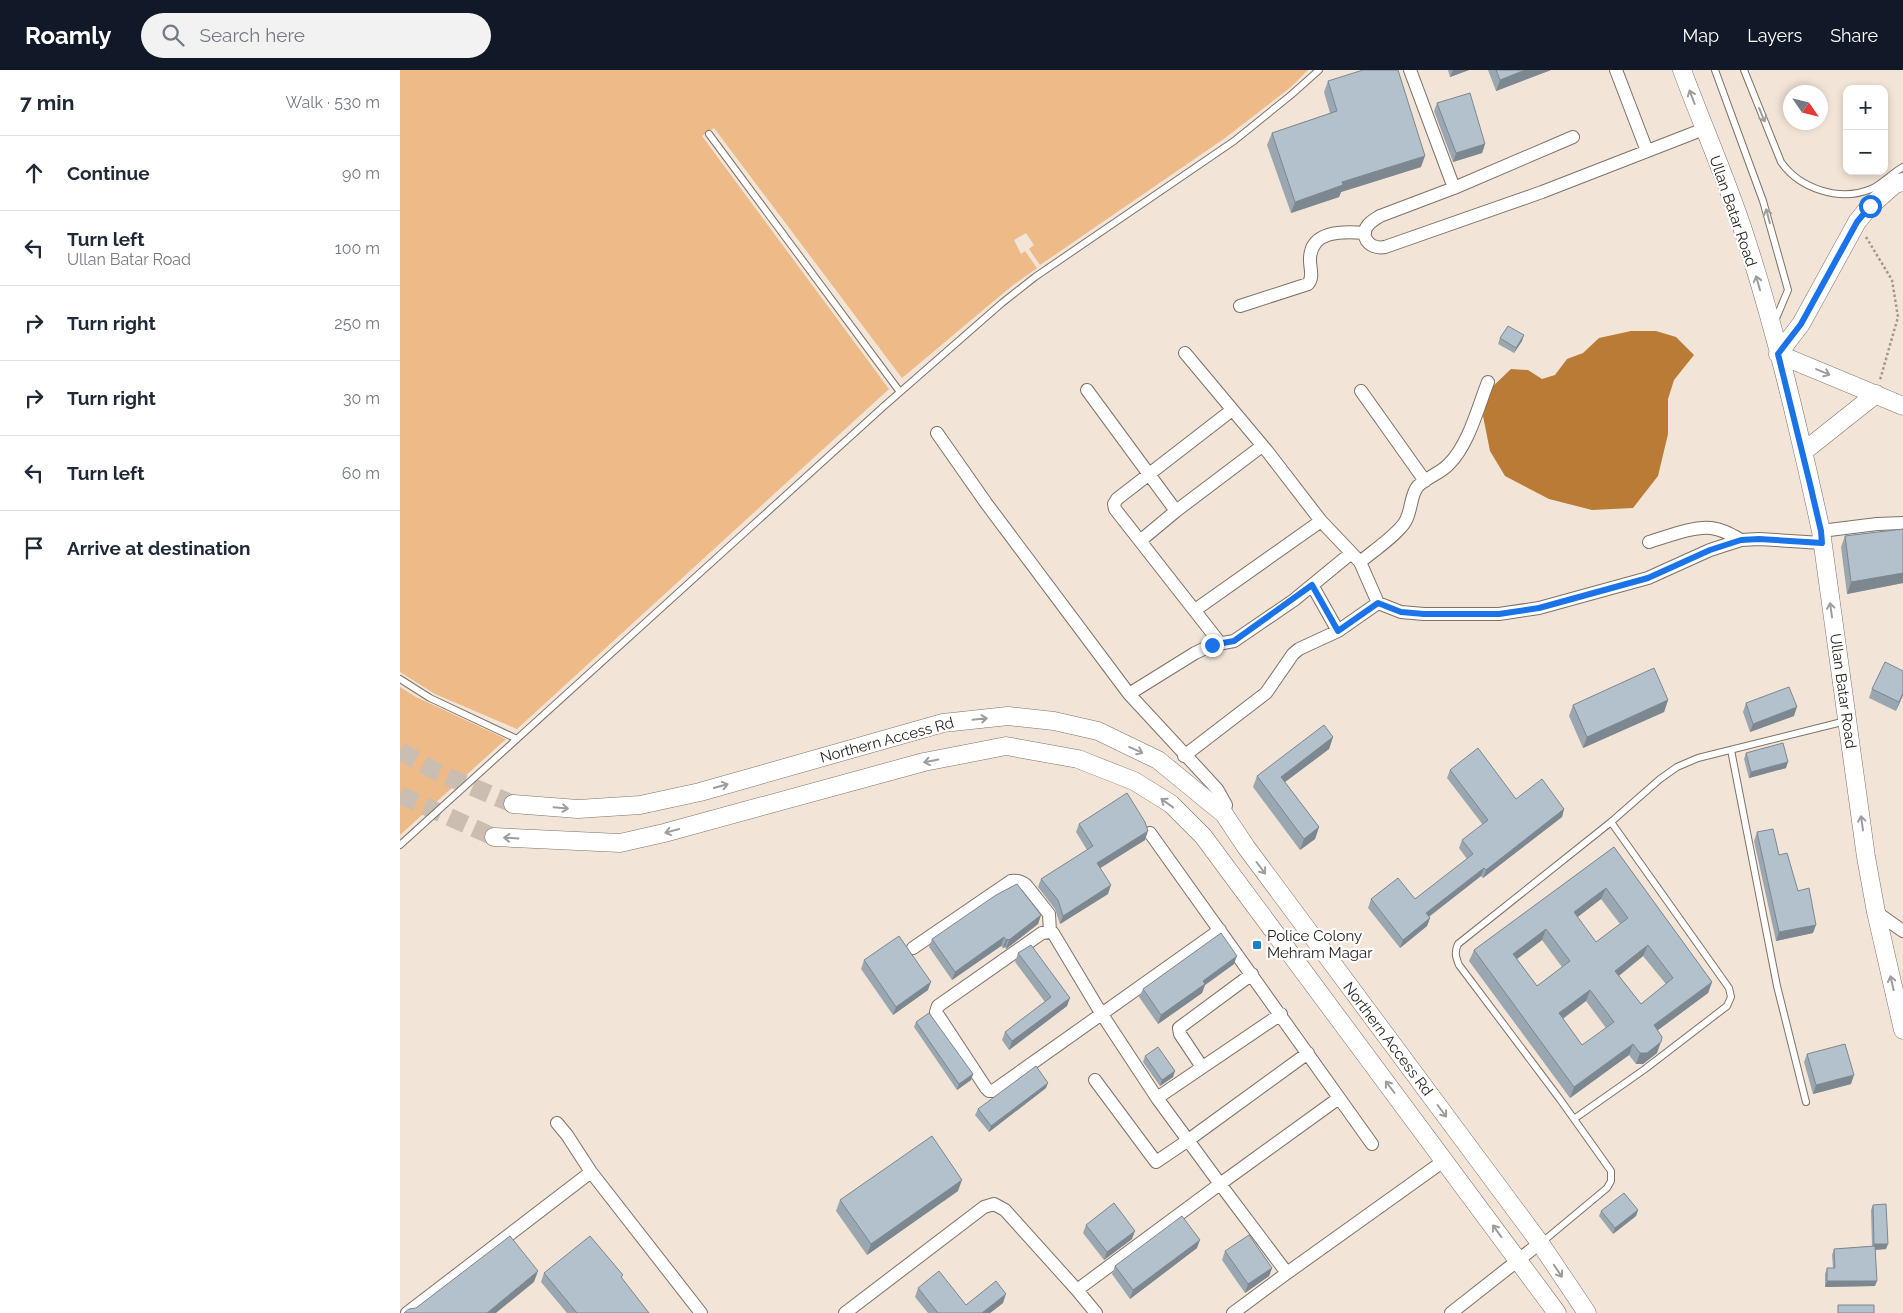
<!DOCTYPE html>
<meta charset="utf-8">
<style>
:root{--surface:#fff;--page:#f2f2f3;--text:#1f2937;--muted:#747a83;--line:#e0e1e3;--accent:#111827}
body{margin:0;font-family:Raleway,sans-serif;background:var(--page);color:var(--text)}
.controls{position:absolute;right:15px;top:15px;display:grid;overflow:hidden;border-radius:10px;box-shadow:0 2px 8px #0003}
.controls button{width:45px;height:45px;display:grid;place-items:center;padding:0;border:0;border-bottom:1px solid var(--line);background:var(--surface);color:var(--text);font:25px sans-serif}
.compass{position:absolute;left:1383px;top:15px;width:45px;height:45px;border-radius:50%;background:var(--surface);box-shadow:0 2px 8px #0003;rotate:125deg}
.stop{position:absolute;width:15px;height:15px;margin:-11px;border:4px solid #1a73e8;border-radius:50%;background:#fff}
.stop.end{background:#1a73e8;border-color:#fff;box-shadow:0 1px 5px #0008}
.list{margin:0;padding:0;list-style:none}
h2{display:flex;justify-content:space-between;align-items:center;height:65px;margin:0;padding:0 20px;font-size:21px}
h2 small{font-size:16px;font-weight:400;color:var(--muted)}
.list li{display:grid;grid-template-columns:32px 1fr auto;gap:15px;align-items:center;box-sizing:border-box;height:75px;padding:0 20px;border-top:1px solid var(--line)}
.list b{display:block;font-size:19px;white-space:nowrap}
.list p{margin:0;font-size:16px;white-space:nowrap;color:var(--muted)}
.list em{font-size:16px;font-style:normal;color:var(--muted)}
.icon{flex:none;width:28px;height:28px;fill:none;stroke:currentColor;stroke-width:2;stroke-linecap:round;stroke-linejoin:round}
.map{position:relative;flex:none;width:1503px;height:1243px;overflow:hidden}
header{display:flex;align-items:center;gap:30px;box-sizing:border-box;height:70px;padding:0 25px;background:var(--accent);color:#fff}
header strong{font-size:24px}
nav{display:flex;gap:28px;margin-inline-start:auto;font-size:18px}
.search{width:350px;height:45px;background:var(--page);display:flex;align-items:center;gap:12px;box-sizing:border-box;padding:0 18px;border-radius:28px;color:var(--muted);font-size:19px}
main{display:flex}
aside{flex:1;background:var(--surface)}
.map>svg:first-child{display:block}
.green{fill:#edba88}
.water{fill:#ba7b36}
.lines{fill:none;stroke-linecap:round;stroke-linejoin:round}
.secondary-tunnel{stroke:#cabeb2;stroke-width:18;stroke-dasharray:18 9;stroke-linecap:butt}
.lane-casing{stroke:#7e7266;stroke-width:8}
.street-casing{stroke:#7e7266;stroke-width:14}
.secondary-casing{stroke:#7e7266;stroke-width:19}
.path{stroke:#a1978c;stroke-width:2.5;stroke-dasharray:2.5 2.5;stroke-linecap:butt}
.lane{stroke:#fff;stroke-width:6}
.street{stroke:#fff;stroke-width:12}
.secondary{stroke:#fff;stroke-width:18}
.wall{fill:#9aa6b0;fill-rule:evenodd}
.shaded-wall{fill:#7d8790}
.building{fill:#b3c1cd;stroke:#7d8790;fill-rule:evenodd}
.oneway{stroke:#9f9d9b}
.route{stroke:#1a73e8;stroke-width:6}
.poi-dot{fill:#1683cd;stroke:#fff;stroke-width:2}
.labels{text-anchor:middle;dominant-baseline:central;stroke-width:4.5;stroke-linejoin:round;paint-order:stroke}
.street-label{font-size:15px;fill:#2a2520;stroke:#fff}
.poi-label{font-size:15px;fill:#2a2520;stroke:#fff;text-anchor:start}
</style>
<header>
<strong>Roamly</strong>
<div class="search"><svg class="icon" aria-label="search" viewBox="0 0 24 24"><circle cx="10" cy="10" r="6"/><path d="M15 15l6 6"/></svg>Search here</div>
<nav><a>Map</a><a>Layers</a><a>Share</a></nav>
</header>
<main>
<aside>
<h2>7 min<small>Walk · 530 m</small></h2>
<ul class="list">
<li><svg class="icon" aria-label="ahead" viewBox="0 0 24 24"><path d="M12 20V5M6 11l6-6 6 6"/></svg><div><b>Continue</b></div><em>90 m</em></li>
<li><svg class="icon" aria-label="left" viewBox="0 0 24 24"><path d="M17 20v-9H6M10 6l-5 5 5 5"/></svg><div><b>Turn left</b><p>Ullan Batar Road</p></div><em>100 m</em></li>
<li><svg class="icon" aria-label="right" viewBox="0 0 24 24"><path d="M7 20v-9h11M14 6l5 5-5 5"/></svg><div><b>Turn right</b></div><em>250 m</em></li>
<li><svg class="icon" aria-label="right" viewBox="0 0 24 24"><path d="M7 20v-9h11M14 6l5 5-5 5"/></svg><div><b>Turn right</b></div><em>30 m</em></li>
<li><svg class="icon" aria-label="left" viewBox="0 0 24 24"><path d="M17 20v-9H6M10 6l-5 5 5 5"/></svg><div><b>Turn left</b></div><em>60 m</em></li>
<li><svg class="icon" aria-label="arrive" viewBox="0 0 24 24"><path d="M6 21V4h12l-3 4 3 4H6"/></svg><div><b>Arrive at destination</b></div></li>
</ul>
</aside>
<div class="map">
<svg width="1503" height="1243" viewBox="0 0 1503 1243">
<rect width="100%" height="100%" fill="#f2e4d6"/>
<!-- green -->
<path class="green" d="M0 0H908L891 17 825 68 640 195 629 179 634 175 626 163 614 170 621 184 625 181 637 198 613 215 502 308 314 58 302 66 489 319 117 659 35 624 0 602Z
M0 617 16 627 106 669 0 765Z"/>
<!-- water -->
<path class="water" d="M1231 261H1256L1276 267 1294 285 1274 310 1268 329V364L1258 406 1233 438 1192 440 1149 429 1105 406 1090 381 1083 346 1089 320 1111 299 1128 300 1142 309 1155 305 1167 289 1183 283 1199 268Z"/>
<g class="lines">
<!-- secondary-tunnel -->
<path class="secondary-tunnel" d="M0 681 37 702 113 734
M0 725 94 767"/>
<!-- lane casing -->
<g class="lane-casing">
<path id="lane" d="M1315 0 1363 131 1388 220 1375 251
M1344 0 1381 92C1400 119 1440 132 1471 119 1481 115 1492 103 1503 97
M309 64 500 322
M0 609 30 628 117 669
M1331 680 1377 916 1406 1032
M0 775 483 337 602 233 635 207 834 71 891 25 919 0
M1174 1049 1245 999 1327 936 1331 927 1329 918 1211 752
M1141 1173 1207 1118 1211 1111V1101L1159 1028 1059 895C1056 887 1054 883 1058 874L1211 752 1260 709 1277 697 1298 688 1446 651"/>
</g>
<!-- street casing -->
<g class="street-casing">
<path id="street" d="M1010 0 1054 118
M1216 0 1247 81
M1173 67 1054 118 980 146C977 148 973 150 970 153 958 164 968 180 985 177L1142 122 1304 59
M840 236 908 214C914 207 910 199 910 191 909 160 943 161 965 163
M785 283 867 381 921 451 960 492 978 533 1001 542 1024 544H1099L1139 538 1248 508 1310 480 1341 470 1359 469 1422 473
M687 320 776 441
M961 321 1025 411
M537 363 586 433 729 624 817 719 826 735 824 744
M1421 461 1477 454 1503 453
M740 471 776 441 862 376
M1249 472C1266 467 1293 456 1311 458 1322 459 1332 465 1341 470
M960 492C972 482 998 464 1005 452 1012 441 1010 425 1018 416 1027 407 1041 403 1049 394 1069 374 1078 337 1088 312
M912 515 938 561
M795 540 921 451
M820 573 715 439 714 434 717 429 832 340
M729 624 795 583 812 575 834 571 894 530 950 484
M784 686 866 623 893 584 899 579 938 561 978 533
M750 763 972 1074
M1476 842 1503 861
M820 860 593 1021H589L586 1018 536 942 538 936 642 863 650 862 653 863 701 943 757 1028 820 1114 939 1028
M513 878 611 811C617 810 621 811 626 815L649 844 650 862
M802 997 780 964 779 958 852 904
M695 1010 756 1092 787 1071 908 983
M757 1028 881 944
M157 1053 167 1065 191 1102 301 1243
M677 1220 820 1114 887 1203 1045 1090
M7 1243 191 1102
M445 1243 584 1137 594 1134 605 1140 677 1220 696 1243
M833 1243 887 1203
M1051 1243 1140 1173"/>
</g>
<!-- secondary casing -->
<g class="secondary-casing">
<path id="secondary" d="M1282 0C1302 54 1326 108 1344 163 1376 260 1399 361 1421 461L1466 787 1476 842 1503 960
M1378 284 1401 254 1457 152 1470 136 1495 114 1503 112
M1378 284 1503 336
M1403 382 1476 324
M113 734 178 739 240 735 300 722 543 653 608 646 654 651 698 661 758 690 824 744 846 777 1140 1173 1187 1243
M94 767 220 773 264 763 524 692 606 676 678 689 734 711 771 734 803 766 1157 1243"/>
</g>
<!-- path -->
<path class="path" d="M1466 167 1492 210 1498 247 1480 310"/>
<!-- lane -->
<use href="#lane" class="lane"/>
<!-- street -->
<use href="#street" class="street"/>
<!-- secondary -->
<use href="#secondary" class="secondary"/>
</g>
<!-- wall -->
<path class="wall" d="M1048 0H1069L1050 7Z
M1088 0H1151L1096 21Z
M928 11 1021 97 941 122 939 127 891 143 867 75 872 63 930 43 924 22Z
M1037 33 1085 74 1082 83 1053 92 1034 41Z
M1100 268 1122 271 1114 283 1098 274Z
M1503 459V513L1447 524 1441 477 1445 466Z
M1472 619 1503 625 1496 641 1469 628Z
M1268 630 1264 642 1183 678 1169 646 1173 635Z
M1346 633 1394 646 1350 662 1343 642Z
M933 667 929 679 885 712 919 757 915 769 900 780 853 717 857 706Z
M1346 683 1386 698 1349 708 1344 689Z
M1050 700 1116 729 1164 739 1162 747 1083 808 1081 806 1029 847 1030 848 1027 856 1000 878 968 838 971 829H1015L1067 789 1059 778 1062 770 1083 755 1047 708Z
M679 754 745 770 700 798 708 824 660 854 655 839 638 817 641 809 687 780 676 762Z
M1357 762 1379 785 1398 821 1413 863 1376 871 1354 771Z
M1214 777 1312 912 1308 923 1258 960 1257 983 1243 994H1236L1229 985 1170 1028 1069 891 1074 880ZM1201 829 1220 854 1196 872 1177 847ZM1142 870 1162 897 1137 916 1117 889ZM1243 886 1266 914 1241 934 1219 906ZM1186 931 1206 958 1182 975 1163 949Z
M641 845 638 854 606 879 605 877 603 878 601 876 552 910 529 877 532 869Z
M618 883 667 936 609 980 602 970 605 962 645 932 615 892Z
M464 890 528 920 493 945 461 899Z
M834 894 805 915 802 923 758 954 739 927 743 919Z
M516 952 573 1004 571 1010 557 1020 514 957Z
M1407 984 1451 1014 1413 1024 1404 992Z
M745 986 773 1007 760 1016 743 992Z
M646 1018 589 1062 575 1045 578 1039Z
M558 1121 467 1185 436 1141 440 1130Z
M1473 1135 1486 1179 1475 1180V1216L1425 1217V1204L1427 1198H1433L1432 1185 1434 1179 1472 1176 1471 1140Z
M1238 1140 1236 1146 1213 1164 1199 1146 1201 1141Z
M686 1155 732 1169 704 1190 683 1163Z
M797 1178 730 1229 712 1204 715 1196Z
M825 1181 872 1198 869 1206 845 1223 822 1190Z
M144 1203 222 1209 249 1243H167L141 1212Z
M518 1218 566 1235 603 1233 590 1243H528L515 1227Z"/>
<!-- shaded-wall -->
<path class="shaded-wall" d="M1053 0H1069L1050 7Z
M1125 0H1151L1096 21 1100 10Z
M1085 74 1082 83 1053 92 1056 83Z
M1025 86 1021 97 941 122 939 127 891 143 895 132 942 112Z
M1124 265 1122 271 1114 283 1116 278Z
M1503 503V513L1447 524 1451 512Z
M1503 623V625L1496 641 1499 632Z
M1268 630 1264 642 1183 678 1187 667Z
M1397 637 1394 646 1350 662 1353 654Z
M933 667 929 679 877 718 881 707Z
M1388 692 1386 698 1349 708 1351 702Z
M1164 739 1162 747 1083 808 1086 800Z
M919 757 915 769 900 780 904 769Z
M748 761 745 770 694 802 697 793Z
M1084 798 1081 806 1023 851 1026 843Z
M711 815 708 824 660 854 663 846Z
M1206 818 1201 829 1170 853 1174 842Z
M641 845 638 854 606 879 609 870Z
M1030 848 1027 856 1000 878 1003 870Z
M1416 855 1413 863 1376 871 1379 862Z
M1146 859 1142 870 1109 895 1113 884Z
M604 867 601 876 552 910 555 902Z
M608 869 605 877 603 878 606 870Z
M1248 875 1243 886 1211 912 1215 901Z
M837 886 834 894 805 915 802 923 758 954 761 945 803 911Z
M531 912 528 920 493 945 496 937Z
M1312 912 1308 923 1250 966 1254 955Z
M1190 920 1186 931 1155 954 1159 943Z
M670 928 667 936 609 980 612 971Z
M1261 972 1257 983 1243 994H1236L1240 983Z
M1233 974 1229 985 1170 1028 1174 1017Z
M775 1001 773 1007 760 1016 762 1010Z
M573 1004 571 1010 557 1020 559 1014Z
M1454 1005 1451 1014 1413 1024 1416 1015Z
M648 1013 646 1018 589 1062 591 1056Z
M562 1110 558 1121 467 1185 471 1174Z
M1238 1140 1236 1146 1213 1164 1215 1158Z
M735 1161 732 1169 704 1190 707 1182Z
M800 1170 797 1178 730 1229 733 1220Z
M1474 1174H1488L1486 1179 1472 1180Z
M872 1198 869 1206 845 1223 848 1214Z
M138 1201 134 1212 96 1243H87Z
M1427 1211H1477L1475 1216 1425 1217Z
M606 1224 603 1233 590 1243H582Z"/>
<!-- building -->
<path class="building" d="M963 0H998L1025 86 942 112 943 115 895 132 872 63 937 41 928 11Z
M1096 0H1125L1100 10Z
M1070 23 1085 74 1056 83 1037 33Z
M1108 256 1124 265 1116 278 1100 268Z
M1503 459V503L1451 512 1445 466Z
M1485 592 1503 601V623L1499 632 1472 619Z
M1254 598 1268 630 1187 667 1173 635Z
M1389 617 1397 637 1353 654 1346 633Z
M924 655 933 667 881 707 919 757 904 769 857 706Z
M1383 673 1388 692 1351 702 1346 683Z
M1078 678 1116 729 1142 709 1164 739 1086 800 1084 798 1026 843 1030 848 1003 870 971 829 998 808 1015 829 1073 784 1062 770 1088 750 1050 700Z
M727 723 745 752 748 761 697 793 711 815 663 846 658 830 641 809 693 776 679 754Z
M1373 759 1379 785 1387 783 1398 821 1409 818 1416 855 1379 862 1357 762Z
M1214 777 1312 912 1254 955 1262 967 1261 972 1247 983H1240L1233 974 1174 1017 1074 880ZM1206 818 1228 848 1196 872 1174 842ZM1146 859 1170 891 1137 916 1113 884ZM1248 875 1273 908 1241 934 1215 901ZM1190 920 1214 952 1182 975 1159 943Z
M617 814 641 845 609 870 608 869 606 870 604 867 555 902 532 869 596 825Z
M821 863 837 886 803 911 805 914 761 945 743 919Z
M499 866 531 912 496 937 464 890Z
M631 875 670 928 612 971 605 962 651 927 618 883Z
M529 943 573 1004 559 1014 516 952Z
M1445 974 1454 1005 1416 1015 1407 984Z
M758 977 775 1001 762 1010 745 986Z
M636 996 648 1013 591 1056 578 1039Z
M532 1066 562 1110 471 1174 440 1130Z
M1224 1123 1238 1140 1215 1158 1201 1141Z
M714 1133 735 1161 707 1182 686 1155Z
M1486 1134 1488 1174H1474L1473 1135Z
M782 1146 800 1170 733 1220 715 1196Z
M849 1165 872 1198 848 1214 825 1181Z
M110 1166 138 1201 87 1243H4L9 1239 16 1238Z
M190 1166 223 1205 221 1207 249 1243H177L144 1203Z
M1475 1176 1477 1211H1427V1198H1435L1434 1179Z
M539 1201 566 1235 596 1211 606 1224 582 1243H538L518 1218Z
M1438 1235H1474V1243H1438Z"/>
<!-- one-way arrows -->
<defs><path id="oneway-shaft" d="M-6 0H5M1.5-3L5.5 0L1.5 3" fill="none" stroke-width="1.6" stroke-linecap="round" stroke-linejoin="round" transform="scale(1.25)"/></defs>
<g class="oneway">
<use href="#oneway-shaft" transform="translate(1292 27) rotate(-111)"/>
<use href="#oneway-shaft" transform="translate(1362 45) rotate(68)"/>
<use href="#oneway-shaft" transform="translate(1368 146) rotate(-105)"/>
<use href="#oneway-shaft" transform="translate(1358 213) rotate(-106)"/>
<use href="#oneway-shaft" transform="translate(1423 302) rotate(23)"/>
<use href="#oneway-shaft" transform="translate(1431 540) rotate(-98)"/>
<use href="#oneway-shaft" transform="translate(580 649) rotate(-6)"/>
<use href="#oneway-shaft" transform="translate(736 680) rotate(25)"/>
<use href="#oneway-shaft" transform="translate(531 691) rotate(168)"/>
<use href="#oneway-shaft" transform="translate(321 716) rotate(-16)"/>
<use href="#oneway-shaft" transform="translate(767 733) rotate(-144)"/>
<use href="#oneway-shaft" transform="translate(161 738) rotate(5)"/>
<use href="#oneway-shaft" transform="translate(1462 753) rotate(-98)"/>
<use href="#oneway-shaft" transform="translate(272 761) rotate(165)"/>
<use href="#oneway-shaft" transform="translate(111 768) rotate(-177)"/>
<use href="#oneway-shaft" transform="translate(861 798) rotate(53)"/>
<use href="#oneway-shaft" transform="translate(1492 913) rotate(-103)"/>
<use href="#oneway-shaft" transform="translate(990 1017) rotate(-127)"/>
<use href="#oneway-shaft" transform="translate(1042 1041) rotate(53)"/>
<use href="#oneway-shaft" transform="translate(1097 1161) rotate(-126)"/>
<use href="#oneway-shaft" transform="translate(1158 1201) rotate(56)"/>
</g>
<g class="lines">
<!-- route -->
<path class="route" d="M812 575 834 571 912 515 938 561 978 533 1001 542 1024 544H1099L1139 538 1248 508 1310 480 1341 470 1359 469 1422 473 1421 461 1410 414 1378 284 1401 254 1457 152 1470 136"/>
</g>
<!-- markers -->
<rect class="poi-dot" x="852" y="870" width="10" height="10" rx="2.5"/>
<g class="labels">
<!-- street labels -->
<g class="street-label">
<text transform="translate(1333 141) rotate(71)">Ullan Batar Road</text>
<text transform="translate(1443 621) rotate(82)">Ullan Batar Road</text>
<text transform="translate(487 670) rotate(-15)">Northern Access Rd</text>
<text transform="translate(988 969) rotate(53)">Northern Access Rd</text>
</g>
<!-- poi labels -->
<g class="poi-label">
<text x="867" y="866">Police Colony<tspan x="867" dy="17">Mehram Magar</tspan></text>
</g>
</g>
</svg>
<div class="controls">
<button>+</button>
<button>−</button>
</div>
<svg class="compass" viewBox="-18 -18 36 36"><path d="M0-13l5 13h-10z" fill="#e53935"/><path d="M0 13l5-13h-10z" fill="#747a83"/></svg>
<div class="stop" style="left:1470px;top:136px"></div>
<div class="stop end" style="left:812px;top:575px"></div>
</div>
</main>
